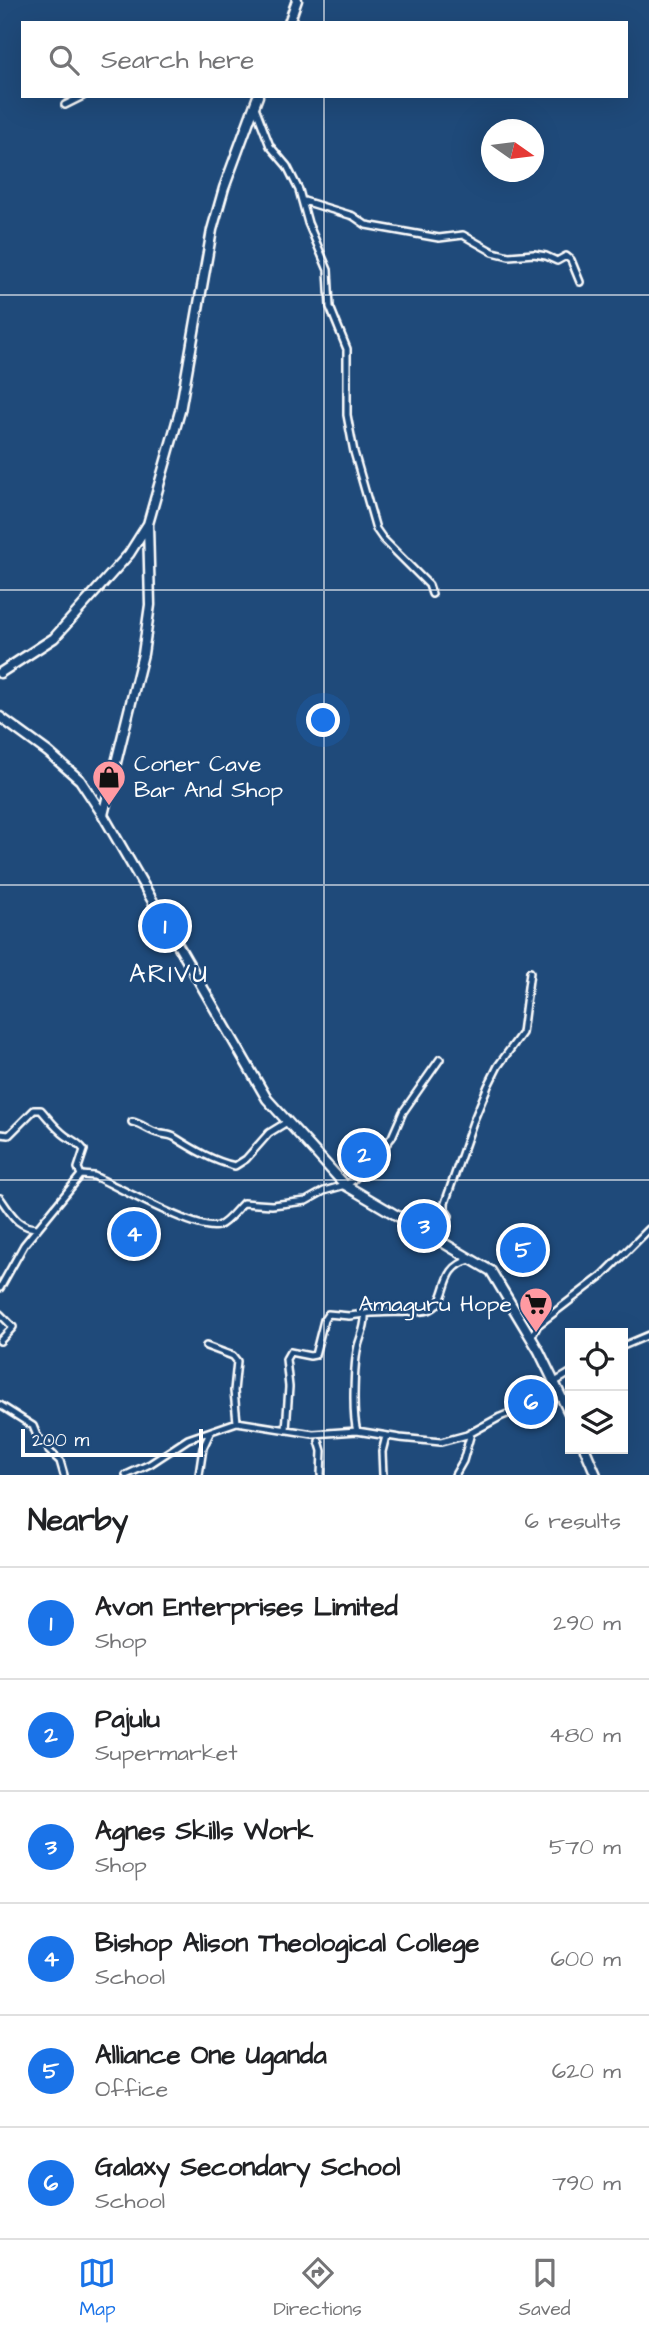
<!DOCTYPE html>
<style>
:root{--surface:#fff;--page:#f6f6f6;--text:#202124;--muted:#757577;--line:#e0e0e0;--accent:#1a73e8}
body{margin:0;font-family:"Architects Daughter",sans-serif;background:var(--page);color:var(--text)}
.controls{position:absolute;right:21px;bottom:21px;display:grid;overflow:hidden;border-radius:0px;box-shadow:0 7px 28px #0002}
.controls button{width:63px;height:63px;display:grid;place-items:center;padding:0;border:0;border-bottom:2px solid var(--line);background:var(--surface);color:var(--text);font:35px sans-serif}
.compass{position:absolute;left:481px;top:119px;width:63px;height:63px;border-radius:50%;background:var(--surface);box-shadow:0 7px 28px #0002;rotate:104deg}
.scale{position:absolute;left:21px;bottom:18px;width:182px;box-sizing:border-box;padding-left:7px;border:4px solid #fff;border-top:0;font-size:19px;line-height:24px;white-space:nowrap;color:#fff;-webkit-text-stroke:5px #1f4a7a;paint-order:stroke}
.you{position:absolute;left:324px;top:721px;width:24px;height:24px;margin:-18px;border:5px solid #fff;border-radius:50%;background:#1a73e8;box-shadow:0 0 0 10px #1a73e833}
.badge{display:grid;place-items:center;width:46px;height:46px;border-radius:50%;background:var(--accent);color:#fff;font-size:23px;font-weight:700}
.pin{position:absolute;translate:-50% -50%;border:4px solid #fff;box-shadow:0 2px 7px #0006}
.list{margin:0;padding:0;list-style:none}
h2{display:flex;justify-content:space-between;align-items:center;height:91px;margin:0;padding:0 28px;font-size:30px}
h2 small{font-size:23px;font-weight:400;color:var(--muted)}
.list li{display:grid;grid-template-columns:46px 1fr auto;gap:21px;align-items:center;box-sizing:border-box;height:112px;padding:0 28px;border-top:2px solid var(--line)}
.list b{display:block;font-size:26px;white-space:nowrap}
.list p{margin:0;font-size:23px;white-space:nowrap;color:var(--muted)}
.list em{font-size:23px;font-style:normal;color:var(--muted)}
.icon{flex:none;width:38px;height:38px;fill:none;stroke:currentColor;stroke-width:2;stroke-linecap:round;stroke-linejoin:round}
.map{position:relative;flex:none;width:649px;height:1475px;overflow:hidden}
.search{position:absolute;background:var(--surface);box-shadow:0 7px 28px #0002;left:21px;right:21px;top:21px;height:77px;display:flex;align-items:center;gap:18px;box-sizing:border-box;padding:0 24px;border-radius:0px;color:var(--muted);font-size:26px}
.sheet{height:763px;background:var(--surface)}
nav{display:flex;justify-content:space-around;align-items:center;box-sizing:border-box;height:98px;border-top:2px solid var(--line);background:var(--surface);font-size:19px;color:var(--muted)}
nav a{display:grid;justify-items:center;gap:4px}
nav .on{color:var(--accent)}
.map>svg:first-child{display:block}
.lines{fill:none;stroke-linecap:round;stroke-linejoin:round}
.street-casing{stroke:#fff;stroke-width:10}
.secondary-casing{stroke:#fff;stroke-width:13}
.street{stroke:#1f4a7a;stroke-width:5}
.secondary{stroke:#1f4a7a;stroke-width:8}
.grid{fill:none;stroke:#fff;stroke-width:2;stroke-opacity:0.55}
.labels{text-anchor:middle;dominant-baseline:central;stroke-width:5;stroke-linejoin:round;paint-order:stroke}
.poi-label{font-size:23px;fill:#fff;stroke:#1f4a7a;text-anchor:start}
.quarter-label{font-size:26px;letter-spacing:2px;fill:#fff;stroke:#1f4a7a}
</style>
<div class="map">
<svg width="649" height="1475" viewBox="0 0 649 1475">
<rect width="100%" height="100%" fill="#1f4a7a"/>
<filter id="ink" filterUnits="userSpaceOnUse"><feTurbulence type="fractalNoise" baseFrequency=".0143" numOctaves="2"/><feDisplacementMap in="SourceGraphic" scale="14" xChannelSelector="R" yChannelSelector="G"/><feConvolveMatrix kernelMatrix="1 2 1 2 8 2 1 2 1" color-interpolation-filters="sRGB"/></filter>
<g filter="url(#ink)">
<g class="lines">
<!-- street casing -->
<g class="street-casing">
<path id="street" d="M65 105 83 96
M255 107 270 146 287 166 299 190 308 223 328 270 330 307 347 349V415L354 452 376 529 383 539 429 585 432 594
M304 201 353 216 366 225 439 238 463 235 493 252 509 256 534 254 546 256 557 261 566 256 571 260 580 282
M132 1122C142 1124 149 1131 158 1133 163 1135 169 1134 174 1137 193 1149 213 1161 235 1166L246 1159 269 1133 287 1122
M0 1134 9 1135 34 1110H41C49 1119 56 1129 66 1136 73 1141 78 1142 84 1150L78 1168 81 1175
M0 1198C11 1213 17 1228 38 1228
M439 1239 449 1216 445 1210V1203L473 1122 488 1086 498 1066 522 1033 530 972
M0 1288 24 1245 81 1175 94 1176C117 1186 197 1232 218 1226 227 1223 236 1210 243 1203L272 1205 306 1201 324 1191 345 1185 352 1181 369 1165 392 1137 403 1112 440 1059
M0 1314 13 1327 0 1341
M531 1338 538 1325 603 1275 649 1229
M206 1346 233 1356 237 1361 234 1391 237 1422
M623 1346 649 1335
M0 1405 33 1426 38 1438 47 1444 49 1451 60 1461 64 1475
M286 1430 289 1387 286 1359 290 1352 310 1356 315 1355 324 1320 328 1314 349 1316 365 1314
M357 1431C352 1415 354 1363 358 1346 361 1335 366 1326 365 1314 380 1311 423 1314 431 1309 451 1299 438 1268 470 1260
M319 1441 322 1451 321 1475
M126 1475 150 1464 188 1439 237 1422 313 1434 357 1431 400 1438 441 1442 467 1435 500 1417 551 1396 555 1391V1382L570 1373
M199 1475 203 1448 210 1433
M383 1475 382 1452 386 1436
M455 1475 463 1461 471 1433"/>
</g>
<!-- secondary casing -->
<g class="secondary-casing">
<path id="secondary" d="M289 23 297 0
M0 673 54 638 129 554 148 524
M0 717 48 752 80 780 103 815 267 1099 345 1185 491 1271 539 1351 570 1415
M103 815 143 654 150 605 148 524 180 411 212 230 224 188 258 96
M585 1449 596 1475"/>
</g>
<!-- street -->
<use href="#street" class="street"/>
<!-- secondary -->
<use href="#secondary" class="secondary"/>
</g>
</g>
<!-- grid -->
<path class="grid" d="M324 0V23M324 96V1475M0 295H649M0 590H649M0 885H649M0 1180H649"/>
<!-- icons -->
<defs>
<g id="shop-pin" transform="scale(1.75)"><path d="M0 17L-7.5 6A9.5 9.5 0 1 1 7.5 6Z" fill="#ff9aa2" stroke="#1f4a7a"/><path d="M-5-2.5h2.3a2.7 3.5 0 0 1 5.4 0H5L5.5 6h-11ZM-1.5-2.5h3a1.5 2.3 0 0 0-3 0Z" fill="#111"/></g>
<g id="supermarket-pin" transform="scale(1.75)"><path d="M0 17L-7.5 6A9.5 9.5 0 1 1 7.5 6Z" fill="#ff9aa2" stroke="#1f4a7a"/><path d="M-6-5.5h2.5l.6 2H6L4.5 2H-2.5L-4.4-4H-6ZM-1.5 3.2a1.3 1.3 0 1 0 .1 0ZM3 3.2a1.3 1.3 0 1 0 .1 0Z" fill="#111"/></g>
</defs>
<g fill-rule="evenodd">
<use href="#shop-pin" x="109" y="777"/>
<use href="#supermarket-pin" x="536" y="1304"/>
</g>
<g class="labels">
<!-- poi labels -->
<g class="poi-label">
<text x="134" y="764">Coner Cave<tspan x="134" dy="26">Bar And Shop</tspan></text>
<text x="512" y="1304" text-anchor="end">Amaguru Hope</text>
</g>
<!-- quarter labels -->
<g class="quarter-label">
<text x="169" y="974">ARIVU</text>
</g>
</g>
</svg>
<div class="controls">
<button><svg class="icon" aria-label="locate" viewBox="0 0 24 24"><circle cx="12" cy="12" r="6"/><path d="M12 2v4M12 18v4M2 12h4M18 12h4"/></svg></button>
<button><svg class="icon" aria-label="layers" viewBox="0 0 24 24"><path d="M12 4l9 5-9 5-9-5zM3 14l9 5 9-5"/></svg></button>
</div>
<svg class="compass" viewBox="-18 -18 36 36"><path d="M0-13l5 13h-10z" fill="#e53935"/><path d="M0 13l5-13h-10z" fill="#757577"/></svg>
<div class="scale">200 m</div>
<div class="you"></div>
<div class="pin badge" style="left:165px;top:926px">1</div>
<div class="pin badge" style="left:364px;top:1155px">2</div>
<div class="pin badge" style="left:424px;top:1226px">3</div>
<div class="pin badge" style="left:134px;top:1234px">4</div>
<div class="pin badge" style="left:523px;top:1250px">5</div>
<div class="pin badge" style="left:531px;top:1402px">6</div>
<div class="search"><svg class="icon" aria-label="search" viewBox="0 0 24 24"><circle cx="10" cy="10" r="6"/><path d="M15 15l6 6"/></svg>Search here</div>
</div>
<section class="sheet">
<h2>Nearby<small>6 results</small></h2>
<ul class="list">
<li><span class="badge">1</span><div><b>Avon Enterprises Limited</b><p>Shop</p></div><em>290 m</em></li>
<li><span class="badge">2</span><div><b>Pajulu</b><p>Supermarket</p></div><em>480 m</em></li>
<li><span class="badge">3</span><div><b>Agnes Skills Work</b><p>Shop</p></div><em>570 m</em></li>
<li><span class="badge">4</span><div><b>Bishop Alison Theological College</b><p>School</p></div><em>600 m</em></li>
<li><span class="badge">5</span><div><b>Alliance One Uganda</b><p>Office</p></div><em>620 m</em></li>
<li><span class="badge">6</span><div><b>Galaxy Secondary School</b><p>School</p></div><em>790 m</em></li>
</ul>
</section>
<nav>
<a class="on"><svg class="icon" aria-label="map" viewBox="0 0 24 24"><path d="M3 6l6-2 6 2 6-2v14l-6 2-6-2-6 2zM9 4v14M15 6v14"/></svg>Map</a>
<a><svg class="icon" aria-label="directions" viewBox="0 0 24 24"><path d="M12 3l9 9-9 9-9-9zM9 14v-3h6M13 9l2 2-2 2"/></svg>Directions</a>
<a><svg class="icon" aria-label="saved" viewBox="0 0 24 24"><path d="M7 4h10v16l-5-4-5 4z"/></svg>Saved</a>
</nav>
